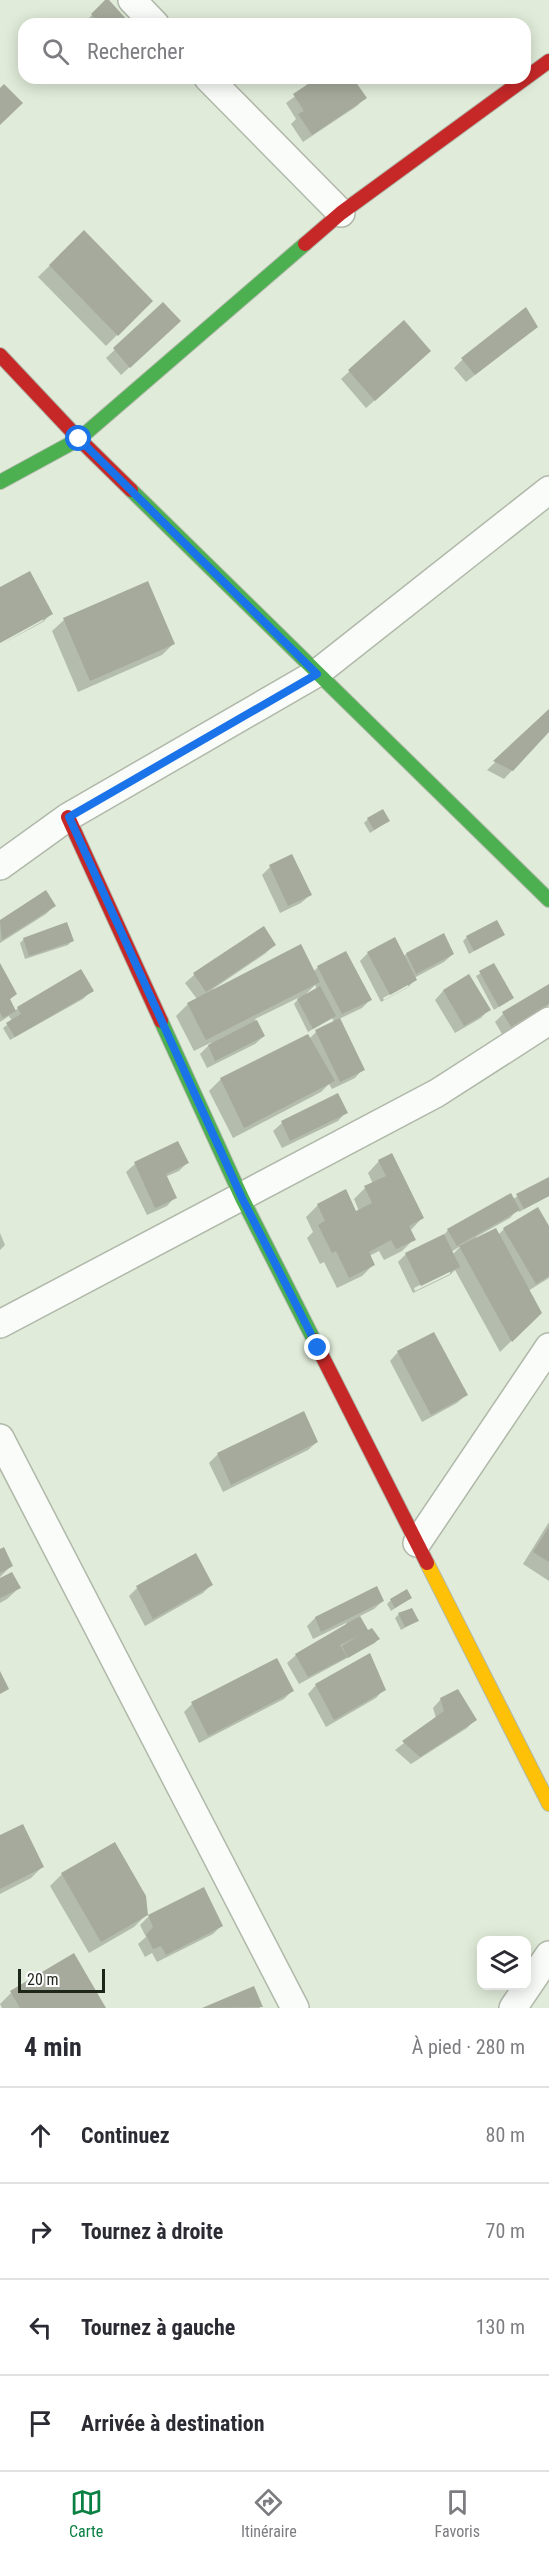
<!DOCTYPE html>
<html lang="fr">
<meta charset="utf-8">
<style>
:root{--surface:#fff;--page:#f7f7f7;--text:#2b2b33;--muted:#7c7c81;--line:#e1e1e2;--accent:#0b8043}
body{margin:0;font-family:"Roboto Condensed",sans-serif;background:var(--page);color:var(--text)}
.controls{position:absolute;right:18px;bottom:18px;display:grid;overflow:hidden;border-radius:12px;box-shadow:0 3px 15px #0003}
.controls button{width:54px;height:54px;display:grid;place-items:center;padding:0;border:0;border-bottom:2px solid var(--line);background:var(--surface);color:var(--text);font:30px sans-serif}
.scale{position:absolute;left:18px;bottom:15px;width:87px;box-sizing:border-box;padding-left:6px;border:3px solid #1e2519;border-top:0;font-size:16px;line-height:21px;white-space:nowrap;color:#1e2519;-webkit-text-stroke:4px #fff;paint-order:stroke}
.stop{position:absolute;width:18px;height:18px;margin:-14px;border:4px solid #1a73e8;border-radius:50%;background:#fff}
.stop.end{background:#1a73e8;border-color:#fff;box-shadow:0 2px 6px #0008}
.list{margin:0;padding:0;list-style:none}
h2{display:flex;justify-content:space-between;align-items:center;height:78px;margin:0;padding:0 24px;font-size:26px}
h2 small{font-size:20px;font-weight:400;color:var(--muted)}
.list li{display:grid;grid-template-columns:39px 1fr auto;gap:18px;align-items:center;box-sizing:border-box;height:96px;padding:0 24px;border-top:2px solid var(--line)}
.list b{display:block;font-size:22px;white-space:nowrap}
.list em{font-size:20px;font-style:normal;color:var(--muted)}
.icon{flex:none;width:33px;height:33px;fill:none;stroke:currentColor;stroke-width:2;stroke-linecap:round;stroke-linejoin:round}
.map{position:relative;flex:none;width:549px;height:2008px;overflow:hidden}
.search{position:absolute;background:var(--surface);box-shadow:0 3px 15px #0003;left:18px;right:18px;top:18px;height:66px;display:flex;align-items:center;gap:15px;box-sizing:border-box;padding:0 21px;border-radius:18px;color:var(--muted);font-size:22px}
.sheet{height:462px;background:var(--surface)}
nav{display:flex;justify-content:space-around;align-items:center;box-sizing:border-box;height:84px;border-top:2px solid var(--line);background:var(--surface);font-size:16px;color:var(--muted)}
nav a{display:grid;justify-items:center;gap:3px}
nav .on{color:var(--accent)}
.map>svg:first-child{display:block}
.shadow{fill:#0003;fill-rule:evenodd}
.building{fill:#a6aa9c}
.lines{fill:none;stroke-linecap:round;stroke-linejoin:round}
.street-casing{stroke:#b0b8aa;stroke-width:30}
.fast-casing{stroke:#b0b8aa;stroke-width:16}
.slow-casing{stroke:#b0b8aa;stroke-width:16}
.jam-casing{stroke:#b0b8aa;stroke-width:16}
.street{stroke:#fafcf9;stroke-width:27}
.fast{stroke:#4caf50;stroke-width:14}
.slow{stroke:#ffc107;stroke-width:14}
.jam{stroke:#c62828;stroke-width:14}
.route{stroke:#1a73e8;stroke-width:8}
</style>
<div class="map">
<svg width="549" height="2008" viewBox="0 0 549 2008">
<rect width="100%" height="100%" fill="#e0ebd9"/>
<!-- shadow -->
<path class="shadow" d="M107 0 125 24H84V23Z
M320 78H352L365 98 357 106 303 142 291 124 296 119 286 103Z
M84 232 151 301 106 346 38 277Z
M163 304 171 329 121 375 106 358Z
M404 322 421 359 366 408 341 379Z
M536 327 466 382 454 368 462 360Z
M0 589 51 614 43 622 0 645 43 621V618L0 641Z
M64 620 174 643 162 655 78 692 52 631Z
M549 711V730L504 779 487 770Z
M368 819 388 821 370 833 364 823Z
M270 867 310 895 301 903 280 913 262 875Z
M46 892 54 906 46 914 0 943V921Z
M263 928 274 945 266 953 213 989 214 990 313 972 318 967 370 1000 362 1008 339 1019 363 1069 355 1078 332 1089 329 1084 321 1092 233 1138 209 1091 221 1079 309 1039 316 1032 334 1022 332 1018 308 1032 294 1004 300 997 255 1019 264 1036 255 1044 207 1068 200 1054 212 1042 194 1051 176 1016 188 1004 197 999 185 983 194 975ZM315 985 317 989 305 995Z
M503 935 469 954 463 941 467 937Z
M24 939 72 941 68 945 25 959 20 943Z
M368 953 403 957 406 954H453L444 962 414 978 415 980 407 988 381 1002 360 961ZM408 984V987L384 1000 383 998Z
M494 965 512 998 494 1010 476 976Z
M0 966 15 994 9 1000 15 1011 18 1008 92 990 83 999 10 1040 3 1028 12 1021 9 1016 0 1022Z
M469 976 489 1009 481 1018 455 1033 435 1000 443 991Z
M549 986V1005L502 1034 495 1022 503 1014Z
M338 1095 346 1112 338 1121 282 1148 273 1131 282 1123Z
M178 1143 187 1163 179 1171 165 1177 175 1197 167 1206 147 1215 126 1172 135 1164Z
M379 1161 422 1218 410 1231 414 1239 402 1251 384 1260 379 1251 369 1256 373 1265 362 1276 337 1288 324 1262 320 1264 307 1238 313 1232 306 1217 318 1205 356 1213 359 1211 354 1199 365 1188 373 1184 368 1173Z
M549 1178V1196L519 1212 518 1209 510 1218 476 1237 477 1239 498 1235 504 1229H549V1278L528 1291 540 1313 500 1352 455 1270 450 1275 413 1293 398 1262 406 1254 442 1237 448 1230 513 1199ZM459 1247H460L452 1255 451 1252ZM450 1270V1274L415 1291 414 1288Z
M0 1233 5 1245 0 1250Z
M398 1352 466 1395 457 1403 422 1422 390 1361Z
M303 1413 317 1442 308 1450 223 1492 209 1463 217 1455Z
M549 1522V1581L523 1564Z
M0 1551 11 1566 0 1577Z
M0 1580 19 1588 7 1599 0 1603Z
M211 1585 203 1593 145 1626 129 1596 137 1588Z
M410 1598 391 1611 387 1604 391 1600Z
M383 1601 374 1609 358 1617 366 1630 378 1639 375 1643 299 1684 287 1663 296 1655 347 1625 346 1623 313 1639 307 1626 315 1618Z
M399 1614 417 1621 401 1630 395 1618Z
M316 1685 384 1689 376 1698 326 1727 308 1694Z
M292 1691 284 1699 199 1743 184 1712 192 1704Z
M441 1699 475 1720 467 1728 411 1764 395 1750 436 1718 433 1708Z
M0 1837 42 1867 31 1878 0 1894Z
M62 1874 146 1915 134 1927 89 1953 50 1886Z
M203 1889 221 1926 213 1934 157 1962 152 1953 145 1957 138 1944 146 1937 140 1925 148 1917Z
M253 1988 260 2008H206Z
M11 1993 103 2008H2L0 2004Z"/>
<!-- building -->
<path class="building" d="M105 0H109L129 22 127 24H100L91 14Z
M317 78H353L367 98 312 135 298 114 304 111 293 94Z
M4 84 23 103 0 125V88Z
M84 230 153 301 118 336 49 265Z
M163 302 181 321 130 368 113 348Z
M526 307 538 327 475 375 461 358Z
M404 320 431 351 375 401 348 370Z
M30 571 53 614 0 643V587Z
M148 581 175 644 90 681 63 618Z
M549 709V732L513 771 493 761Z
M383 809 390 821 374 830 367 818Z
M292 854 312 895 288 906 269 865Z
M46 890 56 906 2 940 0 920Z
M497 920 505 935 474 951 466 936Z
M67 922 74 941 29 956 23 938Z
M264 926 276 945 206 992 193 973Z
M444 933 454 954 416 974 406 953Z
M395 937 417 980 390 995 367 952Z
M301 944 320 982 206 1040 187 1003Z
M346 951 372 1000 342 1014 317 966Z
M0 963 17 994 10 999 16 1011 3 1018 0 1013Z
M494 963 514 998 499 1007 479 971Z
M81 969 94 991 15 1037 6 1023 21 1014 17 1007Z
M469 974 491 1010 464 1026 443 990Z
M549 984V1004L511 1027 502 1012Z
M320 986 336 1016 313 1029 297 999Z
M340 1018 365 1070 340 1082 315 1030Z
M257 1020 265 1036 215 1061 208 1045Z
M308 1034 335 1081 244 1128 220 1078Z
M338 1093 348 1113 290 1141 281 1121Z
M178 1141 189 1163 166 1174 177 1198 155 1208 134 1162Z
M392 1153 424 1218 409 1226 416 1240 396 1249 391 1240 369 1252 375 1265 349 1278 336 1251 332 1253 318 1225 325 1221 317 1204 346 1189 356 1211 372 1203 364 1186 386 1176 378 1160Z
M549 1177V1196L524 1209 516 1194Z
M511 1193 520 1210 457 1246 447 1229Z
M538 1207 549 1226V1276L536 1284 503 1228Z
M496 1228 542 1313 512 1342 459 1246Z
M444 1234 460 1267 421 1286 405 1253Z
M434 1332 468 1395 431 1415 397 1351Z
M304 1411 318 1442 231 1485 217 1453Z
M549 1527V1562L533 1552Z
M4 1547 13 1566 0 1573V1549Z
M196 1553 213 1585 153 1619 136 1586Z
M12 1572 21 1588 0 1598V1578Z
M377 1586 384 1601 321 1632 315 1617Z
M407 1589 412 1598 395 1608 390 1599Z
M412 1608 419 1621 405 1627 398 1613Z
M360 1616 368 1630 372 1628 380 1639 348 1658 342 1646 358 1636 340 1645 347 1657 308 1677 295 1654Z
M370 1653 386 1690 334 1720 315 1684Z
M277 1658 294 1691 208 1736 191 1702Z
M0 1671 9 1689 0 1694Z
M458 1689 477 1720 420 1757 402 1741 444 1711 440 1698Z
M23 1824 44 1867 0 1889V1835Z
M115 1842 146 1896 148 1915 204 1887 223 1926 166 1955 161 1946 153 1949 146 1935 153 1927 148 1915 101 1942 61 1873Z
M74 1953 106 2008H20L10 1991Z
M254 1986 263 2007 202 2008Z"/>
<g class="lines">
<!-- street casing -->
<g class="street-casing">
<path id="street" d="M132 0 155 24
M208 78 341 213
M0 866 68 817 317 673 549 490
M0 1324 437 1093 549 1021
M0 1438 295 2008
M417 1543 549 1347
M513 2008 549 1955"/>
</g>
<!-- fast casing -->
<g class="fast-casing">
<path id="fast" d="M0 482 79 439 305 244
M131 490 549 900
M161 1021 242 1198 314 1340"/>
</g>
<!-- slow casing -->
<g class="slow-casing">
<path id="slow" d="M427 1563 549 1804"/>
</g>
<!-- jam casing -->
<g class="jam-casing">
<path id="jam" d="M305 244 341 213 549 61
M0 355 79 439 131 490
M68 817 161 1021
M314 1340 427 1563"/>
</g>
<!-- street -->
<use href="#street" class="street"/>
<!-- fast -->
<use href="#fast" class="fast"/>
<!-- slow -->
<use href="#slow" class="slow"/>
<!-- jam -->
<use href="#jam" class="jam"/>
</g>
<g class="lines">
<!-- route -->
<path class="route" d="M79 439 317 674 69 817 242 1198 318 1348"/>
</g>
</svg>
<div class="controls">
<button><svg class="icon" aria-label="layers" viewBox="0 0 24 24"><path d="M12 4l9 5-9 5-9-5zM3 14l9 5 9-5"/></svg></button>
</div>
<div class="scale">20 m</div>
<div class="stop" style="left:79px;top:439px"></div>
<div class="stop end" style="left:318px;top:1348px"></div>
<div class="search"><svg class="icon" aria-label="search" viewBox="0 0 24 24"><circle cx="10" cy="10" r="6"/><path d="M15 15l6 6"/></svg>Rechercher</div>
</div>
<section class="sheet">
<h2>4 min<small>À pied · 280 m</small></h2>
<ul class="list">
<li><svg class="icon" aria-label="ahead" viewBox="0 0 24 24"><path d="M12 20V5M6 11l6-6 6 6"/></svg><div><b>Continuez</b></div><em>80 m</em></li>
<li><svg class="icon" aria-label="right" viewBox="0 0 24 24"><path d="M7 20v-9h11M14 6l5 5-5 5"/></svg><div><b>Tournez à droite</b></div><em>70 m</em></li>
<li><svg class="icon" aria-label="left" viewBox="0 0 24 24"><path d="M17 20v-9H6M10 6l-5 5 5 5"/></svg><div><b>Tournez à gauche</b></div><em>130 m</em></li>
<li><svg class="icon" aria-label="arrive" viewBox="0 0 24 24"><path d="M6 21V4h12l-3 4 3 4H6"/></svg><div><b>Arrivée à destination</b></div></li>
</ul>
</section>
<nav>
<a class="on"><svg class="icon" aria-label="map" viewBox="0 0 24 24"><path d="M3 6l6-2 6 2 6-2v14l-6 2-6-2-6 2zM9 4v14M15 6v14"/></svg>Carte</a>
<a><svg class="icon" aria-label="directions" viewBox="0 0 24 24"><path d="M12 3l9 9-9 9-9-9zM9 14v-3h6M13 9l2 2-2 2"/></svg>Itinéraire</a>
<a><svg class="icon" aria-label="saved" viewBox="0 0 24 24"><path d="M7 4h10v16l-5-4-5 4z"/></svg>Favoris</a>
</nav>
